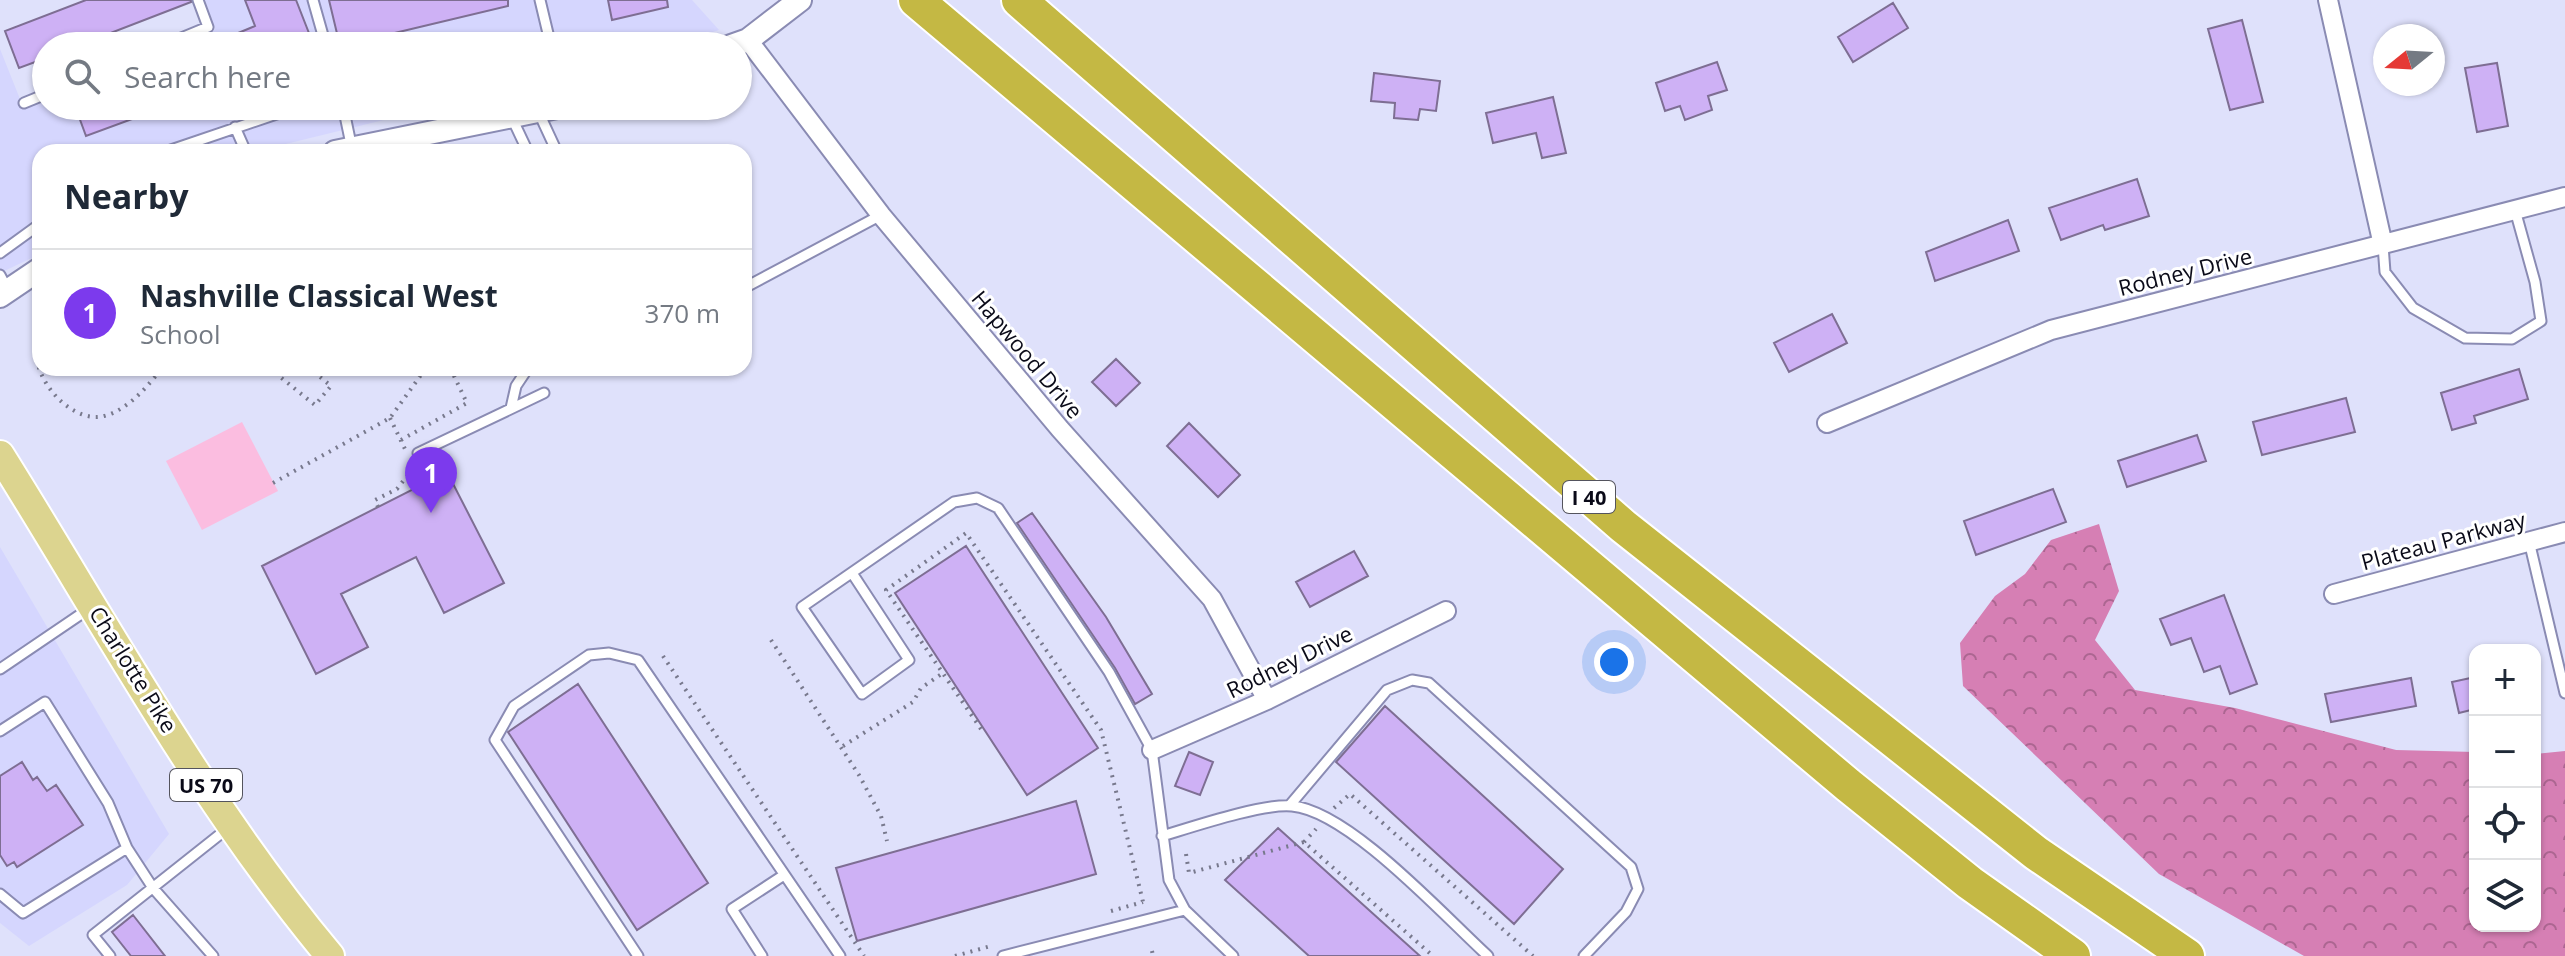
<!DOCTYPE html>
<meta charset="utf-8">
<style>
:root{--surface:#fff;--page:#f2f2f3;--text:#1f2937;--muted:#747a83;--line:#e0e1e3;--accent:#7c3aed}
body{margin:0;font-family:"Open Sans",sans-serif;background:var(--page);color:var(--text)}
.controls{position:absolute;right:24px;bottom:24px;display:grid;overflow:hidden;border-radius:16px;box-shadow:0 2px 6px #0004}
.controls button{width:72px;height:72px;display:grid;place-items:center;padding:0;border:0;border-bottom:2px solid var(--line);background:var(--surface);color:var(--text);font:40px sans-serif}
.compass{position:absolute;left:2373px;top:24px;width:72px;height:72px;border-radius:50%;background:var(--surface);box-shadow:0 2px 6px #0004;rotate:252deg}
.you{position:absolute;left:1614px;top:662px;width:28px;height:28px;margin:-20px;border:6px solid #fff;border-radius:50%;background:#1a73e8;box-shadow:0 0 0 12px #1a73e833}
.badge{display:grid;place-items:center;width:52px;height:52px;border-radius:50%;background:var(--accent);color:#fff;font-size:26px;font-weight:700}
.pin{position:absolute;translate:-50% -66px;filter:drop-shadow(0 2px 4px #0008)}
.pin::after{content:'';position:absolute;top:42px;width:28px;height:24px;background:inherit;clip-path:polygon(0 0,100% 0,50% 100%)}
.list{margin:0;padding:0;list-style:none}
h2{display:flex;justify-content:space-between;align-items:center;height:104px;margin:0;padding:0 32px;font-size:34px}
h2 small{font-size:26px;font-weight:400;color:var(--muted)}
.list li{display:grid;grid-template-columns:52px 1fr auto;gap:24px;align-items:center;box-sizing:border-box;height:128px;padding:0 32px;border-top:2px solid var(--line)}
.list b{display:block;font-size:30px;white-space:nowrap}
.list p{margin:0;font-size:26px;white-space:nowrap;color:var(--muted)}
.list em{font-size:26px;font-style:normal;color:var(--muted)}
.icon{flex:none;width:44px;height:44px;fill:none;stroke:currentColor;stroke-width:2;stroke-linecap:round;stroke-linejoin:round}
.map{position:relative;flex:none;width:2565px;height:956px;overflow:hidden}
.search{position:absolute;background:var(--surface);box-shadow:0 2px 6px #0004;left:32px;top:32px;width:720px;height:88px;display:flex;align-items:center;gap:20px;box-sizing:border-box;padding:0 28px;border-radius:44px;color:var(--muted);font-size:30px}
.panel{position:absolute;background:var(--surface);box-shadow:0 2px 6px #0004;left:32px;top:144px;width:720px;height:232px;border-radius:24px}
.map>svg:first-child{display:block}
.built{fill:#d5d6fe}
.forest{fill:url(#forest-crowns)}
.pitch{fill:#fbbde0}
.building{fill:#ceb1f5;stroke:#7e6e93;stroke-width:2}
.lines{fill:none;stroke-linecap:round;stroke-linejoin:round}
.service-casing{stroke:#8a8bb3;stroke-width:13}
.minor-casing{stroke:#8a8bb3;stroke-width:22}
.tertiary-casing{stroke:#8a8bb3;stroke-width:26}
.primary-casing{stroke:#fff;stroke-width:32}
.motorway-casing{stroke:#fff;stroke-width:38}
.path{stroke:#78798d;stroke-width:4;stroke-dasharray:2 6;stroke-linecap:butt}
.service{stroke:#fff;stroke-width:9}
.minor{stroke:#fff;stroke-width:18}
.tertiary{stroke:#fff;stroke-width:22}
.primary{stroke:#dcd48f;stroke-width:28}
.motorway{stroke:#c4b844;stroke-width:34}
.labels{text-anchor:middle;dominant-baseline:central;stroke-width:6;stroke-linejoin:round;paint-order:stroke}
.shield{fill:#fff;stroke:#54545d;stroke-width:2}
.shield-label{font-size:20px;font-weight:bold;fill:#0a0a18}
.street-label{font-size:22px;fill:#0a0a18;stroke:#fff}
</style>
<div class="map">
<svg width="2565" height="956" viewBox="0 0 2565 956">
<defs>
<pattern id="forest-crowns" width="20" height="18" patternUnits="userSpaceOnUse" patternTransform="scale(2)"><rect width="20" height="18" fill="#d67fb4"/><path d="M2 6a3 3 0 1 1 6 0M12 15a3 3 0 1 1 6 0" fill="none" stroke="#ac6691"/></pattern>
</defs>
<rect width="100%" height="100%" fill="#dfe1fb"/>
<!-- built -->
<path class="built" d="M205 0H692L719 30 669 46H175L215 29Z
M0 49 24 109 46 100V106H441L253 152H40V254L0 273Z
M0 547 169 834 127 885 29 946 0 923Z"/>
<!-- forest -->
<path class="forest" d="M2099 524 2119 591 2095 640 2135 690 2235 708 2396 750 2475 752V926H2535V754L2565 751V956H2304L2159 874 1963 686 1960 643 1995 596 2025 574 2051 540Z"/>
<!-- pitch -->
<path class="pitch" d="M242 422 278 491 202 530 166 461Z"/>
<!-- building -->
<path class="building" d="M86 0H191V2L77 46H46V58L19 68 5 31Z
M245 0H296L314 46H207L255 26Z
M329 0H508V6L340 46Z
M608 0H667L668 7 612 20Z
M1893 3 1908 28 1853 62 1838 37Z
M2242 20 2263 102 2230 110 2208 29Z
M1717 62 1727 90 1708 96 1712 110 1685 120 1680 106 1665 111 1656 83Z
M2497 63 2508 126 2477 132 2465 68Z
M1374 73 1440 81 1436 111 1420 109 1418 120 1394 118 1395 103 1371 101Z
M1553 97 1566 153 1542 158 1536 133 1493 143 1486 113Z
M75 106H162V108L86 136Z
M2137 179 2149 216 2105 230 2103 225 2061 240 2049 208Z
M2008 220 2019 251 1935 281 1926 252Z
M1832 314 1847 343 1789 372 1774 343Z
M1116 359 1140 383 1116 406 1092 382Z
M2519 369 2528 399 2474 416 2476 423 2452 430 2441 393Z
M2346 398 2355 432 2262 455 2253 422Z
M1189 423 1240 475 1218 497 1167 446Z
M2197 435 2206 461 2127 487 2118 461Z
M447 472 504 583 444 613 416 557 341 594 368 647 316 674 262 566Z
M2053 489 2066 522 1976 555 1964 521Z
M1032 513 1106 617 1152 694 1135 704 1115 668 1017 523Z
M966 546 1098 748 1027 795 895 593Z
M1354 551 1368 576 1310 607 1296 582Z
M2224 595 2257 684 2230 694 2220 666 2204 672 2191 638 2171 645 2160 619Z
M2475 677V709L2459 713 2452 682Z
M2411 678 2416 706 2331 722 2325 694Z
M578 684 708 883 637 930 508 732Z
M1385 706 1563 869 1514 924 1336 762Z
M1189 752 1213 762 1200 795 1175 786Z
M22 762 33 780 37 777 47 791 56 785 83 825 17 867 14 862 7 866 0 855V776Z
M1076 801 1096 874 857 941 836 868Z
M1278 828 1420 956H1309L1225 880Z
M133 915 165 956H131L112 932Z"/>
<g class="lines">
<!-- service casing -->
<g class="service-casing">
<path id="service" d="M313 0 326 46
M540 0 551 46
M162 46 208 27 198 0
M24 103 46 94
M343 106 352 149
M538 111 557 152
M511 116 528 152
M235 127 246 152
M165 152 300 106
M2383 245 2385 272 2413 308 2465 338 2512 339 2541 321 2535 282 2515 210
M0 253 40 224
M0 275 8 290
M744 288 881 215
M511 408 516 386 528 368
M418 453 544 393
M2529 541 2565 693
M852 573 909 660 862 694 802 607 954 502 977 498 998 508 1109 672 1152 750 1169 880 1185 910 1233 956
M0 669 90 608
M0 731 45 702 108 803 127 848 23 913 0 894
M1290 805 1387 690 1412 680 1429 683 1631 867 1638 889 1626 912 1584 956
M1162 836C1192 827 1263 803 1292 806 1349 811 1444 916 1488 956
M127 848 153 888 213 956
M110 956 93 935 228 828
M638 956 495 740 514 706 589 655 609 653 638 660 840 956
M762 956 732 909 784 875
M1003 956 1185 910"/>
</g>
<!-- minor casing -->
<g class="minor-casing">
<path id="minor" d="M2328 0 2383 245
M748 40 881 215 1060 429 1212 599 1267 700
M1827 423 2051 330 2565 197
M2334 594 2565 532
M1152 750 1267 700 1446 611"/>
</g>
<!-- tertiary casing -->
<g class="tertiary-casing">
<path id="tertiary" d="M731 46 748 40 800 0
M335 152 562 106
M0 296 40 269"/>
</g>
<!-- primary casing -->
<g class="primary-casing">
<path id="primary" d="M0 455C106 624 202 803 330 956"/>
</g>
<!-- motorway casing -->
<g class="motorway-casing">
<path id="motorway" d="M916 0 1848 785 1970 883 2073 956
M1019 0 1623 526 2036 853 2187 956"/>
</g>
<!-- path -->
<path class="path" d="M40 336C23 369 68 425 104 416 128 410 148 386 162 368
M269 368 315 405 331 386 309 368
M390 418 405 449
M401 440 467 403 453 374 430 368
M273 483 390 418 426 368
M378 507 375 500 397 489 414 467
M771 640 859 775 881 816 887 841
M663 656 864 956
M981 729 886 590 966 533 1101 730 1144 906
M843 746 913 702 921 688 943 673
M1334 808 1350 794 1533 956
M1304 842 1316 829
M1186 854 1189 873 1304 842 1433 956
M1111 911 1143 902
M1152 951 1153 956
M955 956 991 946"/>
<!-- service -->
<use href="#service" class="service"/>
<!-- minor -->
<use href="#minor" class="minor"/>
<!-- tertiary -->
<use href="#tertiary" class="tertiary"/>
<!-- primary -->
<use href="#primary" class="primary"/>
<!-- motorway -->
<use href="#motorway" class="motorway"/>
</g>
<g class="labels">
<!-- shield labels -->
<g class="shield">
<rect x="1563" y="481" width="52" height="32" rx="6"/>
<rect x="170" y="769" width="72" height="32" rx="6"/>
</g>
<g class="shield-label">
<text x="1589" y="497">I 40</text>
<text x="206" y="785">US 70</text>
</g>
<!-- street labels -->
<g class="street-label">
<text transform="translate(2185 271) rotate(-14)">Rodney Drive</text>
<text transform="translate(1028 354) rotate(50)">Hapwood Drive</text>
<text transform="translate(2443 540) rotate(-15)">Plateau Parkway</text>
<text transform="translate(1289 661) rotate(-26)">Rodney Drive</text>
<text transform="translate(134 669) rotate(58)">Charlotte Pike</text>
</g>
</g>
</svg>
<div class="controls">
<button>+</button>
<button>−</button>
<button><svg class="icon" aria-label="locate" viewBox="0 0 24 24"><circle cx="12" cy="12" r="6"/><path d="M12 2v4M12 18v4M2 12h4M18 12h4"/></svg></button>
<button><svg class="icon" aria-label="layers" viewBox="0 0 24 24"><path d="M12 4l9 5-9 5-9-5zM3 14l9 5 9-5"/></svg></button>
</div>
<svg class="compass" viewBox="-18 -18 36 36"><path d="M0-13l5 13h-10z" fill="#e53935"/><path d="M0 13l5-13h-10z" fill="#747a83"/></svg>
<div class="you"></div>
<div class="pin badge" style="left:431px;top:513px">1</div>
<div class="search"><svg class="icon" aria-label="search" viewBox="0 0 24 24"><circle cx="10" cy="10" r="6"/><path d="M15 15l6 6"/></svg>Search here</div>
<section class="panel">
<h2>Nearby<small></small></h2>
<ul class="list">
<li><span class="badge">1</span><div><b>Nashville Classical West</b><p>School</p></div><em>370 m</em></li>
</ul>
</section>
</div>
